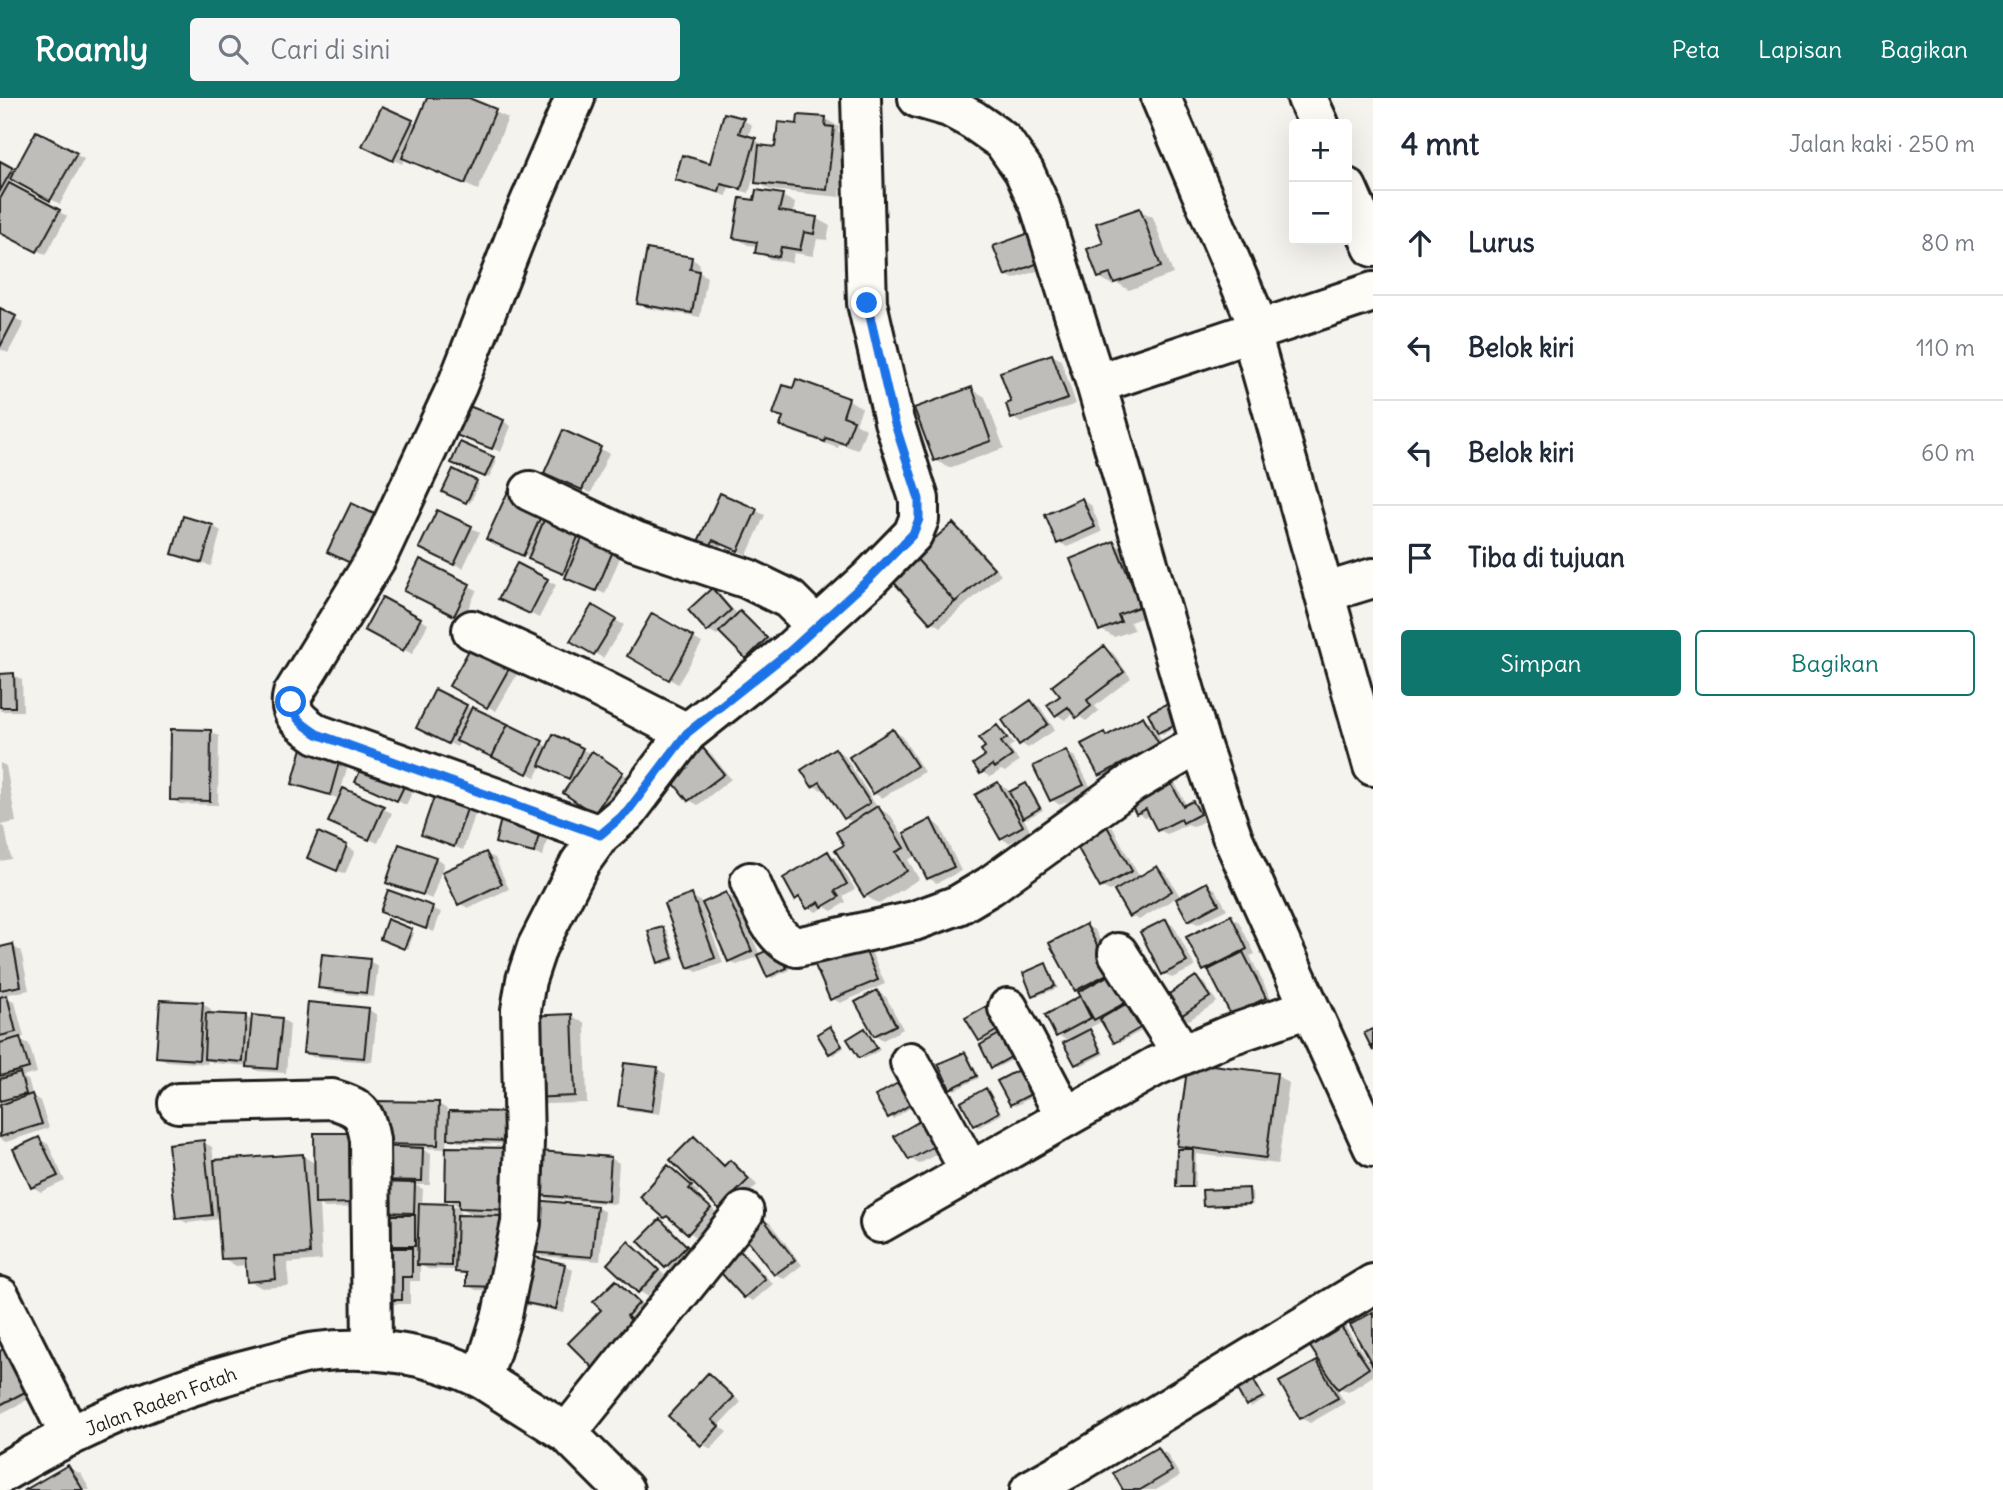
<!DOCTYPE html>
<html lang="id">
<meta charset="utf-8">
<style>
:root{--surface:#fff;--page:#f6f6f7;--text:#1f2937;--muted:#747a83;--line:#e0e1e3;--accent:#0f766e}
body{margin:0;font-family:Delius,sans-serif;background:var(--page);color:var(--text)}
.controls{position:absolute;right:21px;top:21px;display:grid;overflow:hidden;border-radius:7px;box-shadow:0 7px 28px #0002}
.controls button{width:63px;height:63px;display:grid;place-items:center;padding:0;border:0;border-bottom:2px solid var(--line);background:var(--surface);color:var(--text);font:35px sans-serif}
.stop{position:absolute;width:21px;height:21px;margin:-16px;border:5px solid #1a73e8;border-radius:50%;background:#fff}
.stop.end{background:#1a73e8;border-color:#fff;box-shadow:0 2px 7px #0008}
.list{margin:0;padding:0;list-style:none}
h2{display:flex;justify-content:space-between;align-items:center;height:91px;margin:0;padding:0 28px;font-size:30px}
h2 small{font-size:23px;font-weight:400;color:var(--muted)}
.list li{display:grid;grid-template-columns:46px 1fr auto;gap:21px;align-items:center;box-sizing:border-box;height:105px;padding:0 28px;border-top:2px solid var(--line)}
.list b{display:block;font-size:26px;white-space:nowrap}
.list em{font-size:23px;font-style:normal;color:var(--muted)}
.actions{display:flex;gap:14px;padding:21px 28px}
.actions a{flex:1;padding:16px 0;border:2px solid var(--accent);border-radius:7px;text-align:center;font-size:24px;color:var(--accent)}
.actions .main{background:var(--accent);color:#fff}
.icon{flex:none;width:38px;height:38px;fill:none;stroke:currentColor;stroke-width:2;stroke-linecap:round;stroke-linejoin:round}
.map{position:relative;flex:none;width:1373px;height:1392px;overflow:hidden}
header{display:flex;align-items:center;gap:42px;box-sizing:border-box;height:98px;padding:0 35px;background:var(--accent);color:#fff}
header strong{font-size:33px}
nav{display:flex;gap:38px;margin-inline-start:auto;font-size:24px}
.search{width:490px;height:63px;background:var(--page);display:flex;align-items:center;gap:18px;box-sizing:border-box;padding:0 24px;border-radius:7px;color:var(--muted);font-size:26px}
main{display:flex}
aside{flex:1;background:var(--surface)}
.map>svg:first-child{display:block}
.shadow{fill:#0003;fill-rule:evenodd}
.building{fill:#bebdba;stroke:#1c1c1c;stroke-width:2}
.lines{fill:none;stroke-linecap:round;stroke-linejoin:round}
.minor-casing{stroke:#1c1c1c;stroke-width:44}
.highway-casing{stroke:#1c1c1c;stroke-width:44}
.minor{stroke:#fdfcf7;stroke-width:38}
.highway{stroke:#fdfcf7;stroke-width:38}
.route{stroke:#1a73e8;stroke-width:9}
.labels{text-anchor:middle;dominant-baseline:central;stroke-width:6;stroke-linejoin:round;paint-order:stroke}
.street-label{font-size:19px;fill:#1c1c1c;stroke:#fdfcf7}
</style>
<header>
<strong>Roamly</strong>
<div class="search"><svg class="icon" aria-label="search" viewBox="0 0 24 24"><circle cx="10" cy="10" r="6"/><path d="M15 15l6 6"/></svg>Cari di sini</div>
<nav><a>Peta</a><a>Lapisan</a><a>Bagikan</a></nav>
</header>
<main>
<div class="map">
<svg width="1373" height="1392" viewBox="0 0 1373 1392">
<rect width="100%" height="100%" fill="#f4f3ee"/>
<filter id="ink" filterUnits="userSpaceOnUse"><feTurbulence type="fractalNoise" baseFrequency=".0143" numOctaves="2"/><feDisplacementMap in="SourceGraphic" scale="14" xChannelSelector="R" yChannelSelector="G"/><feConvolveMatrix kernelMatrix="1 2 1 2 8 2 1 2 1" color-interpolation-filters="sRGB"/></filter>
<g filter="url(#ink)">
<!-- shadow -->
<path class="shadow" d="M429 0H465L508 20 478 92 405 60 402 66 373 52 383 10 418 27Z
M826 21 839 29 838 34 846 38 840 99 770 92 757 84 758 72 756 71 749 95 729 89 727 98 685 86 677 81 711 67 743 22 752 27 748 39 763 46 762 49 777 51 799 28Z
M37 35 84 61 60 106 12 80 8 87 67 118 46 157 0 133V65L16 74Z
M782 98 795 105 793 117 817 121 830 128 827 142 817 141 813 158 794 155 792 165 770 161 757 154 758 148 748 147 735 139 755 104Z
M1139 112 1153 119 1173 176 1129 192 1117 185 1112 187 1099 179Z
M995 149 1057 166 1014 181 1006 177Z
M692 161 700 166 699 174 707 179 700 219 647 210 639 205Z
M0 212 24 225 8 255 0 251Z
M1052 257 1061 262 1076 306 1021 325 1013 320Z
M797 284 849 302 862 310 856 325 866 331 858 352 840 346 838 350 795 335 782 327 785 321 775 315 794 293Z
M972 291 985 299 1004 350 949 370 935 362Z
M503 323 511 328 501 354 455 335Z
M564 334 609 355 591 395 554 379Z
M493 361 497 363 489 380 457 366Z
M454 374 479 386 470 405 444 393Z
M721 397 765 417 747 457 722 445 717 456 698 447Z
M1082 402 1091 407 1102 434 1067 449 1059 444Z
M555 411 623 452 605 496 488 440Z
M953 427 962 432 1001 476 940 529 932 524 892 480Z
M213 428 221 433 211 468 174 455Z
M471 430 480 434 463 470 430 454Z
M1114 445 1127 453 1153 516 1130 524 1134 532 1114 539 1101 532Z
M518 467 556 487 539 520 509 505Z
M469 488 477 492 463 521 415 497Z
M712 492 720 497 738 517 741 515 749 520 774 546 756 564 747 559 721 533 717 537 708 532Z
M382 501 428 526 412 556 367 531Z
M593 509 624 527 603 560 573 542Z
M652 517 702 545 678 586 629 558Z
M474 548 519 573 496 613 451 588Z
M1104 550 1113 555 1131 580 1095 608 1099 613 1086 623 1074 615 1065 622 1057 617 1050 608 1062 598Z
M0 577H14L22 582 23 613H0Z
M1031 604 1040 609 1055 632 1028 650 1020 645Z
M466 608 549 649 554 638 600 660 630 680 604 719 595 714 574 682 542 667 536 679 460 643 457 649 426 634Z
M1143 620 1156 627 1189 623 1163 636 1156 632 1166 651 1108 682 1100 677 1104 636 1109 639Z
M997 629 1005 634 1014 646 1009 649 1019 663 1005 674 1001 672 990 679 982 674Z
M893 633 902 638 924 674 882 700 874 695Z
M211 634 219 638 218 707 180 706 171 701Z
M304 652 348 667 339 699H341L344 693 392 715 378 745 339 728 341 701 302 690 294 685Z
M704 652 712 657 731 681 698 707 689 702Z
M835 652 844 657 877 709 891 718 909 747 931 723 940 728 961 773 937 785 928 780 917 757 908 762 919 781 879 806 866 798 838 752 846 747 854 725 845 720 826 690 822 692 813 688Z
M1066 654 1075 659 1092 692 1060 707 1052 702Z
M0 665 6 668 16 724 0 727 5 730 11 761 0 763Z
M1172 679 1187 708 1193 705 1201 710 1207 721 1193 729 1188 726 1167 736 1159 732 1151 717 1145 720 1137 715Z
M417 685 406 707 365 688Z
M998 686 1007 691 1010 696 1026 687 1030 689 1043 712 1028 720 1021 716 1031 733 1009 745 1001 740Z
M437 696 477 711 463 752 423 736Z
M1104 725 1113 730 1140 780 1157 770 1166 775 1181 800 1207 786 1215 791 1227 811 1198 826 1189 822 1177 799 1139 822 1130 817 1114 791 1110 793 1102 789Z
M550 730 543 758 506 749 497 744Z
M319 736 355 753 345 776 318 764Z
M828 755 836 760 855 791 843 798 846 804 832 813 825 809 816 814 797 800Z
M486 756 495 760 509 791 468 810 459 805Z
M435 760 444 765 432 801 388 784Z
M389 794 441 814 434 834 382 813Z
M726 796 735 801 760 857 781 852 790 872 772 880 769 878 759 858 737 867 729 862 705 807 702 808 723 865 697 874 689 869 691 798 700 803 702 807Z
M1231 819 1239 824 1255 856 1250 858 1273 905 1232 916 1212 876 1204 871Z
M1165 823 1174 828 1195 869 1172 880 1164 875Z
M1086 828 1095 832 1119 879 1130 911 1143 932 1119 945 1101 924 1087 931 1094 935 1104 956 1080 968 1076 966 1069 944 1058 937 1047 918 1083 899 1076 892Z
M663 831 667 833 676 862 663 866 660 864Z
M411 833 414 835 408 851 385 843Z
M867 844 885 886 840 905 832 900Z
M12 848 21 853 29 892 4 897 15 904 24 939 18 940 29 946 37 975 22 979 28 982 33 998 40 1003 49 1030 6 1044 0 1041V850Z
M369 863 378 868 374 899 329 894 320 889Z
M1046 867 1049 869 1058 890 1037 898 1034 896Z
M1196 880 1204 885 1217 904 1189 922 1180 918Z
M877 894 886 899 903 931 883 942 875 937Z
M203 906 211 911V917L246 919 253 923 281 921 290 926 286 975 258 973 249 968 214 965 208 962 207 966 167 963 158 958Z
M990 908 1020 958 996 970 993 968 986 945 980 942Z
M369 912 377 917 372 964 313 959 305 954Z
M572 918 585 925 587 1005 544 1006 531 999Z
M830 930 834 932 844 950 833 957 830 955Z
M865 932 880 952 864 961 860 959Z
M965 956 969 958 979 980 955 992 951 990Z
M657 971 666 976 660 1016 629 1012 620 1008Z
M1022 972 1038 996 1015 1008 1012 1006Z
M1276 977 1289 985 1278 1066 1196 1056 1195 1090 1178 1088 1188 1053 1179 1047Z
M898 987 913 1008 893 1021 889 1018Z
M986 992 990 994 1002 1016 979 1029 975 1027Z
M376 1005 439 1006 447 1011V1014L511 1016 519 1021 518 1047 458 1044 447 1038 446 1051 513 1052 527 1059 525 1118 497 1117 510 1125 508 1193 476 1192 467 1187 468 1178 457 1172 428 1171 420 1167V1183H410V1206H394L386 1201V1152L378 1147V1118H386L377 1113V1086H385L376 1081 377 1050H385L375 1045ZM420 1050 447 1051V1101L458 1108 422 1107 423 1091 415 1087H430L431 1056ZM460 1109 477 1119H460Z
M897 1038 953 1047 919 1066 911 1061Z
M39 1041 48 1046 65 1083 41 1094 33 1089Z
M695 1041 703 1045 726 1069 731 1064 739 1069 757 1087 729 1115 720 1110 673 1062Z
M203 1044 212 1049 214 1064 303 1058 316 1066 323 1107H367V1109L325 1110 319 1106 322 1162 287 1165 289 1188 262 1190 249 1183 247 1167 236 1168 223 1160 220 1121 187 1125 178 1120Z
M611 1060 619 1065 616 1106 547 1101 538 1096Z
M668 1069 699 1094 697 1097 718 1116 697 1140 675 1122 673 1124 665 1119Z
M1249 1092 1252 1094 1253 1107 1209 1109 1205 1107Z
M596 1109 605 1114 600 1163 540 1158 531 1153Z
M761 1120 770 1125 802 1167 784 1181 775 1176Z
M660 1123 669 1128 694 1154 675 1174 666 1169 640 1143Z
M628 1145 666 1178 647 1198 639 1193Z
M733 1147 742 1152 773 1186 753 1203 745 1199Z
M565 1167 573 1172 564 1215 527 1207 518 1202Z
M616 1184 624 1189 647 1211 602 1274 594 1269 604 1212Z
M1342 1224 1373 1270V1278L1348 1294 1334 1286 1345 1305 1310 1325 1301 1320 1317 1265 1328 1272 1305 1238Z
M0 1255 37 1297 0 1316Z
M708 1277 741 1304 719 1328 727 1334 711 1351 702 1346Z
M1253 1278 1266 1301 1251 1309 1248 1306Z
M1158 1351 1167 1356 1180 1378 1156 1392H1125Z
M68 1369 81 1376 90 1392H28Z"/>
<!-- building -->
<path class="building" d="M427 0H469L496 11 465 86 402 60Z
M382 8 413 22 393 63 362 48Z
M724 15 744 20 739 35 756 40 741 91 721 86 719 94 675 82 682 57 710 65Z
M798 17 826 19 825 28 834 29 827 92 755 85 759 47 775 49 778 24 797 26Z
M36 33 77 55 50 103 10 81Z
M0 63 13 70 0 93Z
M9 85 60 112 37 154 0 135V101Z
M756 92 783 96 779 113 817 119 814 136 804 134 800 152 781 149 779 159 755 155 757 144 733 140 740 100 754 102Z
M1140 110 1161 169 1114 185 1110 176 1098 180 1087 151 1103 145 1096 125Z
M1038 132 1049 161 1005 178 993 148Z
M647 151 692 159 690 171 699 173 692 215 637 206Z
M0 210 16 218 0 249Z
M1052 256 1068 301 1011 321 1006 306 1011 304 1000 274Z
M796 281 849 300 843 318 854 322 845 346 826 340 825 344 780 328 783 319 773 316 783 287 793 290Z
M972 289 991 343 934 363 914 310Z
M464 306 504 322 492 351 453 336Z
M563 332 601 349 582 392 544 375Z
M460 344 494 359 485 379 451 365Z
M453 371 477 383 466 405 442 394Z
M510 389 547 405 523 458 486 441Z
M720 395 757 411 738 453 713 442 709 453 696 448Z
M1082 400 1095 429 1057 446 1045 417Z
M351 405 385 421 361 470 327 454Z
M437 412 472 428 454 467 419 450Z
M548 412 583 426 563 476 528 461Z
M183 418 213 427 202 465 172 456Z
M953 425 994 470 955 504 914 458Z
M585 433 616 446 596 493 565 480Z
M1114 443 1141 508 1118 517 1121 524 1099 533 1070 461Z
M914 458 955 504 930 525 890 480Z
M420 461 470 486 454 518 404 493Z
M517 465 548 481 530 516 498 501Z
M712 490 731 512 707 534 688 512Z
M382 499 421 520 403 553 364 532Z
M592 507 616 521 594 557 570 543Z
M740 513 767 540 746 561 719 534Z
M652 515 694 539 669 582 627 558Z
M473 545 511 567 487 610 449 588Z
M1104 548 1124 574 1087 602 1091 608 1076 620 1068 609 1055 618 1047 607 1060 598 1052 588Z
M14 575 15 609H0V576Z
M435 591 467 607 448 646 416 630Z
M1176 601 1186 621 1158 635 1148 615Z
M1031 602 1048 626 1019 647 1002 622Z
M472 609 508 626 492 659 456 643Z
M1143 618 1159 646 1099 678 1081 646 1104 634 1106 638Z
M508 626 543 643 527 676 492 659Z
M997 627 1007 640 1001 644 1012 658 995 670 992 667 980 676 973 666 985 658 981 652 985 649 979 640Z
M171 631 211 632 210 703 170 702Z
M893 631 917 668 873 696 849 659Z
M553 636 583 650 569 681 539 667Z
M302 650 340 661 330 697 292 686Z
M703 650 724 676 688 703 668 678Z
M835 650 870 705 844 721 820 684 812 689 801 672Z
M1066 652 1084 687 1050 703 1033 668Z
M592 653 623 674 594 716 563 695Z
M366 659 409 678 397 703 355 684Z
M1164 672 1183 708 1193 703 1200 716 1183 725 1181 721 1157 733 1146 711 1136 716 1126 697Z
M998 684 1023 728 1000 741 975 697Z
M1026 685 1040 710 1023 720 1009 694Z
M343 690 384 708 369 742 328 724Z
M436 693 469 705 454 749 421 737Z
M878 708 904 750 896 754 907 773 864 799 835 752 844 747 836 734Z
M503 713 543 723 534 755 495 745Z
M931 721 954 769 927 781 904 735Z
M1104 723 1132 773 1100 790 1073 741Z
M318 734 347 747 337 773 307 760Z
M399 746 436 759 423 797 386 785Z
M828 753 847 786 835 793 839 799 822 809 819 804 807 811 799 799 795 802 783 780Z
M486 754 502 786 458 807 442 774Z
M1157 768 1172 793 1129 819 1114 793Z
M1207 784 1219 806 1188 823 1176 801Z
M388 792 433 808 426 831 380 814Z
M726 794 752 853 728 864 702 805Z
M692 796 715 860 688 870 664 806Z
M1231 817 1247 851 1203 873 1186 839Z
M387 821 412 831 404 851 380 841Z
M1166 821 1187 864 1162 877 1140 834Z
M1086 826 1111 874 1075 893 1049 845Z
M663 829 673 860 658 865 648 833Z
M859 837 878 882 830 902 811 858Z
M13 846 21 888 0 892V849Z
M777 848 787 870 767 879 757 857Z
M1243 854 1266 900 1231 917 1208 872Z
M322 856 370 861 366 895 318 890Z
M1046 865 1055 888 1032 898 1023 875Z
M1109 877 1125 905 1094 922 1078 894Z
M1196 878 1210 899 1179 919 1166 898Z
M877 892 896 927 874 938 855 904Z
M7 897 16 934 0 938V899Z
M1080 898 1091 920 1056 939 1045 917Z
M160 902 203 904 199 962 156 959Z
M308 904 369 910 364 960 303 955Z
M990 906 1003 929 979 943 965 920Z
M1126 906 1140 930 1114 945 1100 921Z
M206 915 246 917 243 964 204 961Z
M572 916 575 998 529 1000 526 918Z
M252 917 282 920 277 971 247 969Z
M830 928 842 948 829 956 817 936Z
M865 930 877 950 859 960 847 941Z
M1090 931 1101 954 1075 967 1063 945Z
M1373 931V953L1364 935Z
M1005 933 1018 955 991 970 980 947Z
M20 939 29 970 0 978V945Z
M965 954 977 978 950 991 938 966Z
M1188 964 1277 975 1266 1060 1177 1048Z
M624 965 658 969 652 1013 618 1008Z
M1022 970 1035 994 1010 1007 997 983Z
M20 975 26 996 0 1003V981Z
M898 985 911 1006 888 1020 875 998Z
M986 990 999 1014 974 1028 961 1004Z
M32 996 42 1026 0 1039V1007Z
M374 1003 439 1004 438 1047 373 1046Z
M449 1013 511 1014 510 1043 448 1041Z
M930 1017 945 1042 909 1062 894 1038Z
M314 1035H358L359 1105 315 1106Z
M694 1038 724 1068 730 1062 749 1081 719 1111 670 1062Z
M39 1039 58 1078 31 1090 13 1051Z
M204 1042 212 1117 176 1121 168 1046Z
M376 1048 423 1050 422 1083 375 1082Z
M446 1049 514 1050 512 1112 459 1110V1102H445Z
M1177 1051H1193L1192 1089H1176Z
M540 1053 611 1059 608 1103 537 1097Z
M303 1056 310 1156 274 1158 276 1181 247 1184 245 1160 221 1161 214 1062Z
M668 1067 692 1088 689 1091 711 1110 688 1136 667 1118 664 1120 640 1099Z
M376 1084 415 1085 414 1115 376 1114Z
M1249 1090 1250 1106 1203 1108 1202 1092Z
M534 1102 597 1108 592 1159 529 1154Z
M419 1105 452 1106 451 1168 417 1167Z
M376 1117H415V1148H376Z
M457 1117 502 1118 500 1189 466 1188V1175L455 1174Z
M761 1118 795 1162 774 1177 740 1133Z
M660 1121 687 1148 665 1170 638 1143Z
M628 1143 659 1172 638 1195 607 1166Z
M733 1145 765 1181 744 1200 712 1165Z
M384 1150H412V1179H402V1202H384Z
M526 1157 565 1166 556 1211 516 1203Z
M616 1182 639 1205 627 1218 636 1228 593 1270 568 1245 601 1212 593 1204Z
M1373 1214V1268L1350 1227Z
M1333 1217 1369 1270 1338 1291 1303 1238Z
M7 1249 29 1292 0 1307V1253Z
M1317 1263 1338 1300 1300 1321 1279 1284Z
M1249 1274 1263 1299 1246 1308 1233 1284Z
M708 1275 734 1299 712 1322 719 1328 701 1348 668 1318Z
M1158 1349 1172 1373 1140 1392H1123L1113 1375Z
M68 1367 83 1392H25Z"/>
<g class="lines">
<!-- minor casing -->
<g class="minor-casing">
<path id="minor" d="M575 0 521 125 457 288 377 459 293 596C287 617 303 626 317 636L600 737
M918 0 949 9 973 22 1003 43 1024 73 1040 108 1096 286 1200 645 1232 738 1373 1049
M1161 0 1260 232
M1307 0 1319 26
M1347 90 1373 149
M1251 235 1373 668
M1096 286 1373 194
M530 393 635 443 748 481 789 501 816 528
M1324 495 1373 480
M472 532 591 586 687 635
M750 784C761 806 771 841 797 849L914 823 958 807 990 788 1132 685 1200 645
M1118 855 1183 957
M1008 910 1065 1018
M910 964 970 1073
M178 1005 332 1001C360 1010 365 1013 370 1042L372 1252
M880 1125 1156 968 1227 938 1309 910
M0 1199 70 1338
M482 1281 502 1217 521 1125 524 1043 521 912 526 882 537 849 580 765 600 737 627 714 687 635 790 553 869 481 913 436 919 421V401L894 323 867 205 861 0
M567 1335 744 1114
M1030 1392 1071 1369 1373 1186"/>
</g>
<!-- highway casing -->
<g class="highway-casing">
<path id="highway" d="M0 1376C23 1363 46 1349 70 1338 132 1308 198 1283 264 1267 281 1263 299 1256 316 1254 371 1247 432 1256 482 1281L567 1335 624 1392"/>
</g>
<!-- minor -->
<use href="#minor" class="minor"/>
<!-- highway -->
<use href="#highway" class="highway"/>
</g>
</g>
<g class="lines" filter="url(#ink)">
<!-- route -->
<path class="route" d="M291 604C293 621 304 627 317 636L600 737 627 714 687 635 790 553 869 481 913 436 919 421V401L894 323 867 205"/>
</g>
<g class="labels">
<!-- street labels -->
<g class="street-label">
<text transform="translate(161 1303) rotate(-21)">Jalan Raden Fatah</text>
</g>
</g>
</svg>
<div class="controls">
<button>+</button>
<button>−</button>
</div>
<div class="stop" style="left:291px;top:604px"></div>
<div class="stop end" style="left:867px;top:205px"></div>
</div>
<aside>
<h2>4 mnt<small>Jalan kaki · 250 m</small></h2>
<ul class="list">
<li><svg class="icon" aria-label="ahead" viewBox="0 0 24 24"><path d="M12 20V5M6 11l6-6 6 6"/></svg><div><b>Lurus</b></div><em>80 m</em></li>
<li><svg class="icon" aria-label="left" viewBox="0 0 24 24"><path d="M17 20v-9H6M10 6l-5 5 5 5"/></svg><div><b>Belok kiri</b></div><em>110 m</em></li>
<li><svg class="icon" aria-label="left" viewBox="0 0 24 24"><path d="M17 20v-9H6M10 6l-5 5 5 5"/></svg><div><b>Belok kiri</b></div><em>60 m</em></li>
<li><svg class="icon" aria-label="arrive" viewBox="0 0 24 24"><path d="M6 21V4h12l-3 4 3 4H6"/></svg><div><b>Tiba di tujuan</b></div></li>
</ul>
<div class="actions"><a class="main">Simpan</a><a>Bagikan</a></div>
</aside>
</main>
